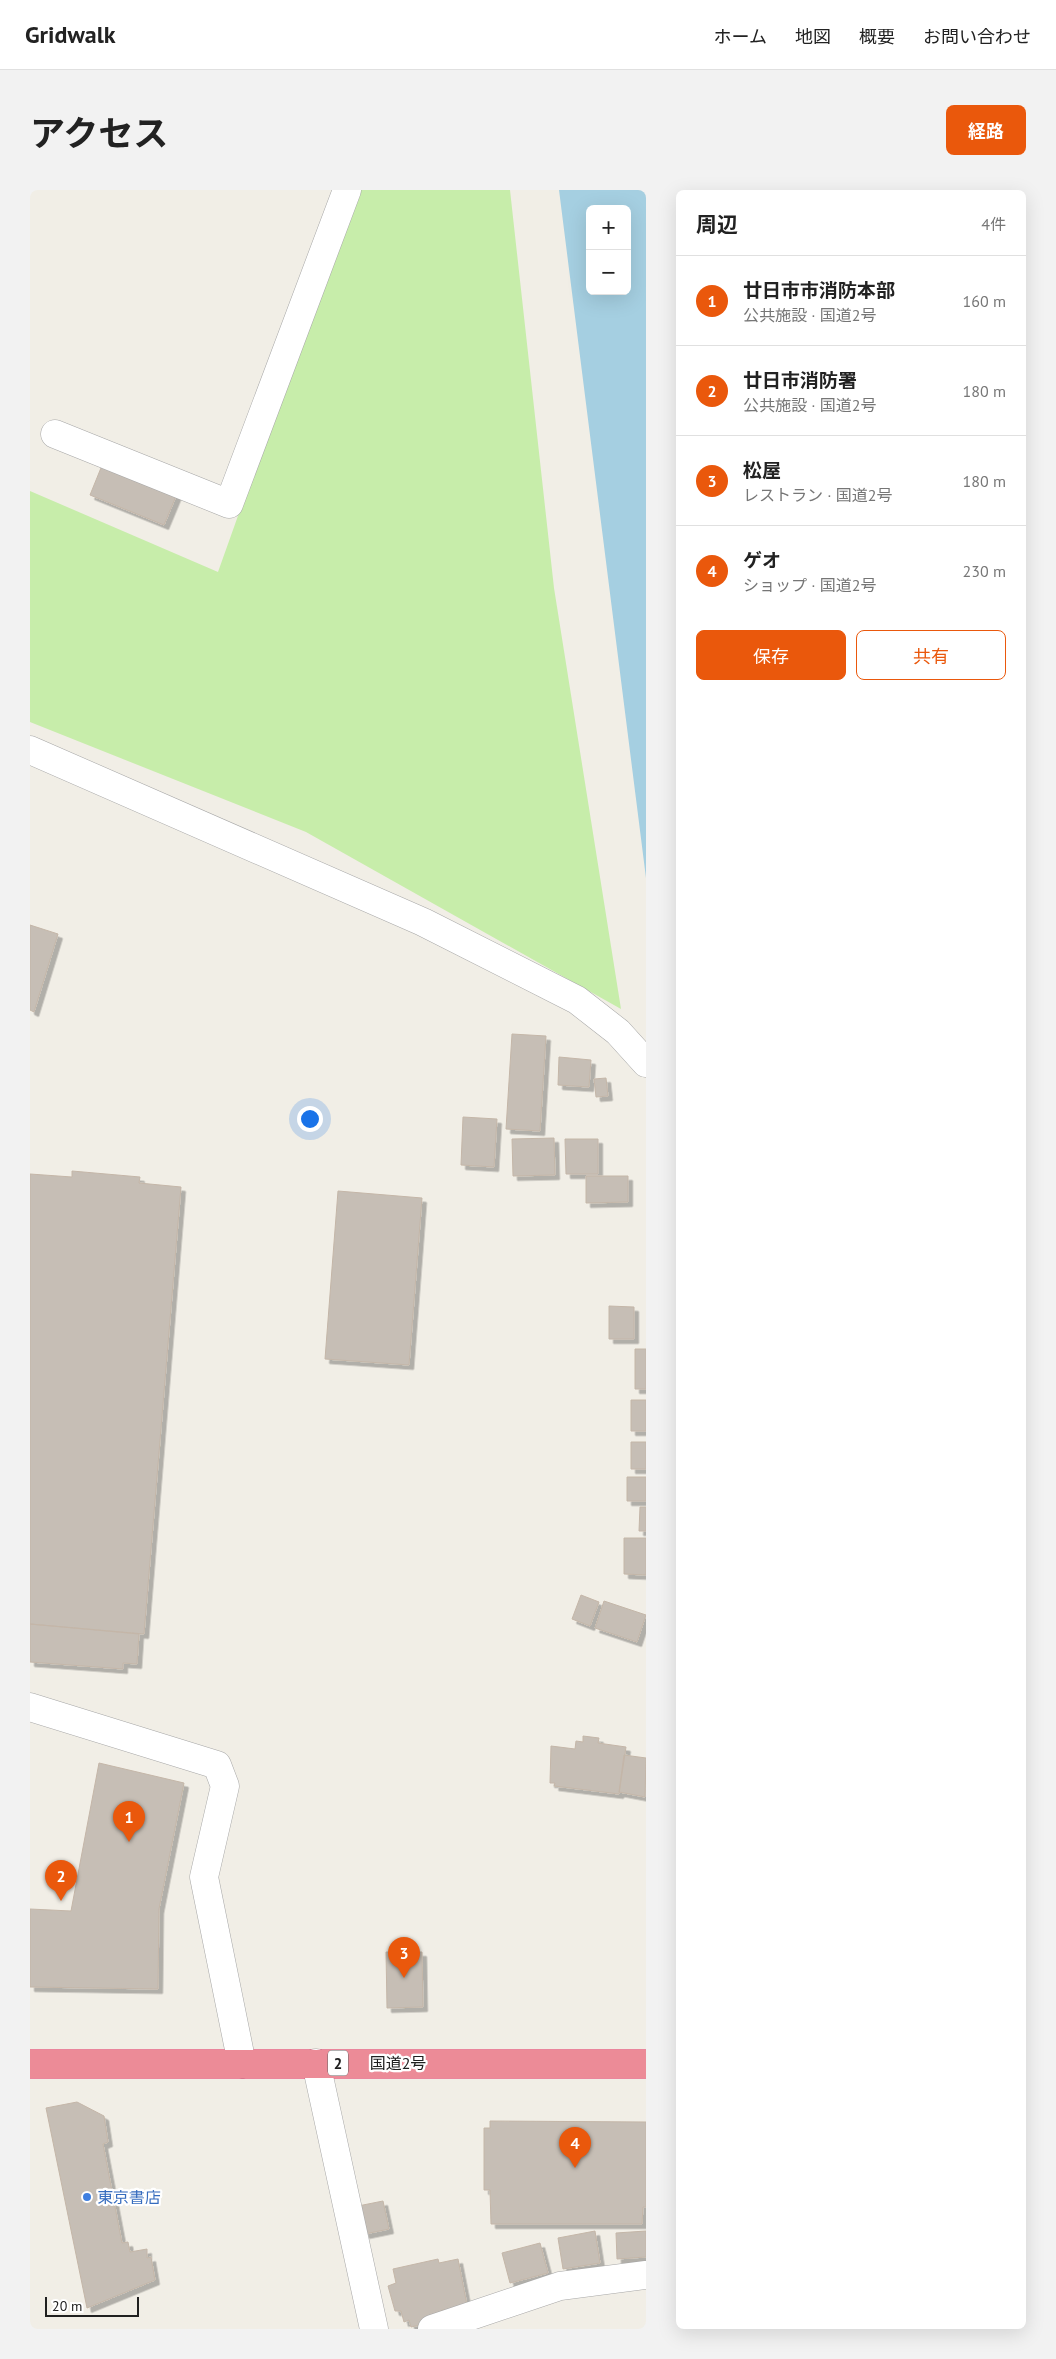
<!DOCTYPE html>
<html lang="ja">
<meta charset="utf-8">
<style>
:root{--surface:#fff;--page:#f2f2f2;--text:#222;--muted:#767676;--line:#e0e0e0;--accent:#ea580c}
body{margin:0;font-family:"PT Sans","Noto Sans JP",sans-serif;background:var(--page);color:var(--text)}
.controls{position:absolute;right:15px;top:15px;display:grid;overflow:hidden;border-radius:8px;box-shadow:0 5px 20px #0002}
.controls button{width:45px;height:45px;display:grid;place-items:center;padding:0;border:0;border-bottom:1px solid var(--line);background:var(--surface);color:var(--text);font:25px sans-serif}
.scale{position:absolute;left:15px;bottom:12px;width:94px;box-sizing:border-box;padding-left:5px;border:2px solid #202020;border-top:0;font-size:14px;line-height:18px;white-space:nowrap;color:#202020;-webkit-text-stroke:4px #fff;paint-order:stroke}
.you{position:absolute;left:279px;top:928px;width:18px;height:18px;margin:-12px;border:4px solid #fff;border-radius:50%;background:#1a73e8;box-shadow:0 0 0 8px #1a73e833}
.badge{display:grid;place-items:center;width:32px;height:32px;border-radius:50%;background:var(--accent);color:#fff;font-size:16px;font-weight:700}
.pin{position:absolute;translate:-50% -41px;filter:drop-shadow(0 1px 2px #0008)}
.pin::after{content:'';position:absolute;top:26px;width:18px;height:15px;background:inherit;clip-path:polygon(0 0,100% 0,50% 100%)}
.list{margin:0;padding:0;list-style:none}
h2{display:flex;justify-content:space-between;align-items:center;height:65px;margin:0;padding:0 20px;font-size:21px}
h2 small{font-size:16px;font-weight:400;color:var(--muted)}
.list li{display:grid;grid-template-columns:32px 1fr auto;gap:15px;align-items:center;box-sizing:border-box;height:90px;padding:0 20px;border-top:1px solid var(--line)}
.list b{display:block;font-size:19px;white-space:nowrap}
.list p{margin:0;font-size:16px;white-space:nowrap;color:var(--muted)}
.list em{font-size:16px;font-style:normal;color:var(--muted)}
.actions{display:flex;gap:10px;padding:15px 20px}
.actions a{flex:1;padding:11px 0;border:1px solid var(--accent);border-radius:8px;text-align:center;font-size:18px;color:var(--accent)}
.actions .main{background:var(--accent);color:#fff}
.map{position:relative;flex:none;width:616px;height:2139px;overflow:hidden;border-radius:8px}
header{display:flex;align-items:center;gap:30px;box-sizing:border-box;height:70px;padding:0 25px;background:var(--surface);border-bottom:1px solid var(--line)}
header strong{font-size:24px}
nav{display:flex;gap:28px;margin-inline-start:auto;font-size:18px}
.intro{display:flex;align-items:center;justify-content:space-between;box-sizing:border-box;height:120px;padding:0 30px}
h1{margin:0;font-size:35px}
.button{padding:12px 22px;border-radius:8px;background:var(--accent);color:#fff;font-size:18px;font-weight:700}
main{display:flex;gap:30px;padding:0 30px}
aside{flex:1;background:var(--surface);border-radius:8px;box-shadow:0 5px 20px #0002}
.map>svg:first-child{display:block}
.grass{fill:#c7edaa}
.water{fill:#a5cfe1;fill-rule:evenodd}
.building{fill:#c6beb5;stroke:#c4b6a8;filter:url(#shadow)}
.lines{fill:none;stroke-linecap:round;stroke-linejoin:round}
.minor-casing{stroke:#a7a7a7;stroke-width:29}
.highway-casing{stroke:#e41e55;stroke-width:29}
.minor{stroke:#fff;stroke-width:28}
.highway{stroke:#ec8b97;stroke-width:28}
.shop-dot{fill:#3f7fe0;stroke:#fff;stroke-width:2}
.labels{text-anchor:middle;dominant-baseline:central;stroke-width:4.5;stroke-linejoin:round;paint-order:stroke}
.shield{fill:#fff;stroke:#636363;stroke-width:1}
.shield-label{font-size:15px;font-weight:bold;fill:#202020}
.street-label{font-size:16px;fill:#202020;stroke:#fff}
.shop-label{font-size:16px;fill:#366cbe;stroke:#fff;text-anchor:start}
</style>
<header>
<strong>Gridwalk</strong>
<nav><a>ホーム</a><a>地図</a><a>概要</a><a>お問い合わせ</a></nav>
</header>
<div class="intro"><h1>アクセス</h1><a class="button">経路</a></div>
<main>
<div class="map">
<svg width="616" height="2139" viewBox="0 0 616 2139">
<defs>
<filter id="shadow"><feDropShadow dx="4.5" dy="4.5" stdDeviation="0" flood-color="#0004"/></filter>
</defs>
<rect width="100%" height="100%" fill="#f1eee6"/>
<!-- grass -->
<path class="grass" d="M324 0H480L524 398 591 819 276 642 0 532V301L188 382Z"/>
<!-- water -->
<path class="water" d="M529 0H616V688ZM560 19H597V101H560Z"/>
<!-- building -->
<path class="building" d="M75 268 149 299 134 335 60 305Z
M0 735 28 744 4 822 0 820Z
M482 844 516 846 510 941 476 939Z
M529 867 561 870 559 897 528 895Z
M576 888 578 906 566 907 564 889Z
M433 927 467 929 464 977 431 975Z
M524 948 525 985 483 986 482 949Z
M535 949H568V984H536Z
M42 981 110 987 109 993 151 997 114 1444 0 1434V984L42 987Z
M556 986H598V1012L556 1013Z
M308 1001 392 1008 379 1175 295 1169Z
M579 1116 604 1117V1149H579Z
M605 1159H616V1199H605Z
M601 1210H616V1241H601Z
M601 1252H616V1279H601Z
M597 1287H616V1311H597Z
M610 1317H616V1341H609Z
M594 1348H616V1385L594 1384Z
M551 1405 569 1412 560 1436 542 1429Z
M574 1411 616 1425 607 1452 565 1438Z
M0 1434 109 1444 107 1474 93 1473V1479L0 1472Z
M553 1546 569 1548 568 1553 596 1557 589 1604 524 1596 525 1593H520L521 1556 545 1559 546 1551 553 1552Z
M594 1565 616 1568 615 1607 589 1602Z
M69 1573 154 1593 129 1719 128 1799 0 1797V1719L41 1721Z
M356 1762H392L393 1817 357 1818Z
M47 1912 74 1926 78 1952 73 1954 92 2053 98 2052 100 2062 117 2059V2068L121 2067 125 2090 57 2118 16 1918Z
M460 1931 616 1932V2017H613L612 2034H461L460 2000H454V1938H460Z
M353 2011 359 2039 335 2044 328 2016Z
M565 2041 570 2073 533 2079 528 2048Z
M616 2041V2067L587 2069 586 2043Z
M510 2053 518 2083 480 2093 472 2063Z
M408 2069 409 2073 428 2069 438 2120 416 2125 415 2120H412L413 2130 381 2137 379 2130 374 2132 371 2121H365L358 2096 366 2093 363 2079Z"/>
<g class="lines">
<!-- minor casing -->
<g class="minor-casing">
<path id="minor" d="M25 244 199 314 317 0
M0 560 393 732 547 810 588 842 616 873
M0 1517 187 1575 195 1596 174 1687 212 1874
M286 1873 344 2139
M402 2139 530 2096 616 2085"/>
</g>
<!-- highway casing -->
<g class="highway-casing">
<path id="highway" d="M0 1874H616"/>
</g>
<!-- minor -->
<use href="#minor" class="minor"/>
<!-- highway -->
<use href="#highway" class="highway"/>
</g>
<!-- markers -->
<circle class="shop-dot" cx="57" cy="2007" r="5"/>
<g class="labels">
<!-- shield labels -->
<rect class="shield" x="298" y="1860.5" width="20" height="25" rx="4"/>
<g class="shield-label">
<text x="308" y="1873">2</text>
</g>
<!-- street labels -->
<g class="street-label">
<text x="368" y="1873">国道2号</text>
</g>
<!-- shop labels -->
<g class="shop-label">
<text x="67" y="2007">東京書店</text>
</g>
</g>
</svg>
<div class="controls">
<button>+</button>
<button>−</button>
</div>
<div class="scale">20 m</div>
<div class="you"></div>
<div class="pin badge" style="left:99px;top:1652px">1</div>
<div class="pin badge" style="left:31px;top:1711px">2</div>
<div class="pin badge" style="left:374px;top:1788px">3</div>
<div class="pin badge" style="left:545px;top:1978px">4</div>
</div>
<aside>
<h2>周辺<small>4件</small></h2>
<ul class="list">
<li><span class="badge">1</span><div><b>廿日市市消防本部</b><p>公共施設 · 国道2号</p></div><em>160 m</em></li>
<li><span class="badge">2</span><div><b>廿日市消防署</b><p>公共施設 · 国道2号</p></div><em>180 m</em></li>
<li><span class="badge">3</span><div><b>松屋</b><p>レストラン · 国道2号</p></div><em>180 m</em></li>
<li><span class="badge">4</span><div><b>ゲオ</b><p>ショップ · 国道2号</p></div><em>230 m</em></li>
</ul>
<div class="actions"><a class="main">保存</a><a>共有</a></div>
</aside>
</main>
